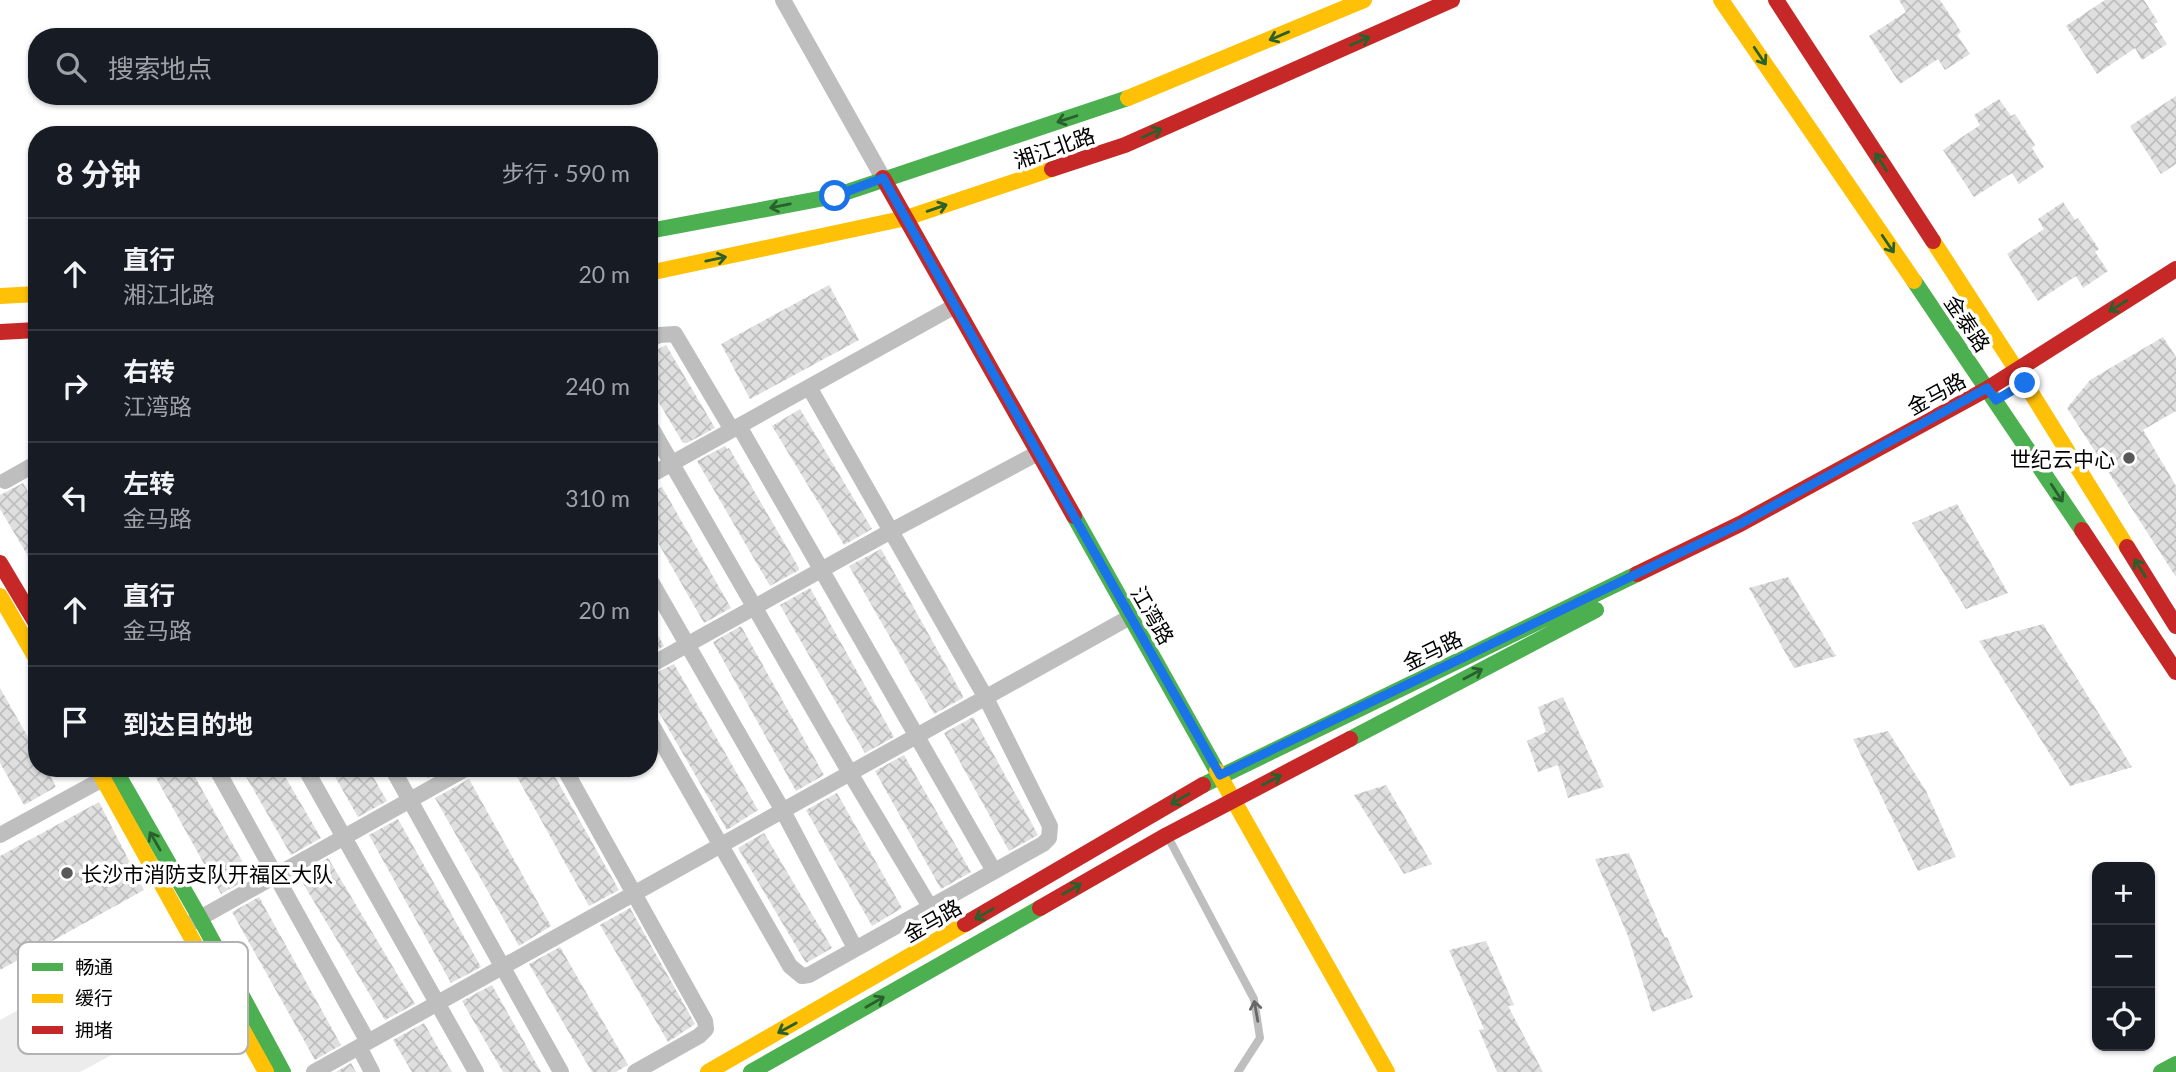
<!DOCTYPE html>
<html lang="zh">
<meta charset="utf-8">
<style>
:root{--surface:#171b24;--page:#20242c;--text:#f1f3f6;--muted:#9ea1a6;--line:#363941}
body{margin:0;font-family:Lato,"Noto Sans SC",sans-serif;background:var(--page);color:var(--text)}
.controls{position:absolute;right:21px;bottom:21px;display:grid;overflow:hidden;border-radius:14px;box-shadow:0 2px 5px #0004}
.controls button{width:63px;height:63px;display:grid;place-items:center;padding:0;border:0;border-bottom:2px solid var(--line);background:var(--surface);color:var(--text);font:35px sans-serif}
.stop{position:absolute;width:21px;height:21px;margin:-16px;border:5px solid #1a73e8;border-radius:50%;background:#fff}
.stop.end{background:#1a73e8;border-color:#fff;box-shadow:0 2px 7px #0008}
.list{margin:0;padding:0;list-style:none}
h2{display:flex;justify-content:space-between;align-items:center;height:91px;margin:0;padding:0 28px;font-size:30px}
h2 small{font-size:23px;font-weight:400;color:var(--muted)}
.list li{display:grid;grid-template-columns:46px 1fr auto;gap:21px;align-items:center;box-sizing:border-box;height:112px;padding:0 28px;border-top:2px solid var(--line)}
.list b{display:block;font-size:26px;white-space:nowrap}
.list p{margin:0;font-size:23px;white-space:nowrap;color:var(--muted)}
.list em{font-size:23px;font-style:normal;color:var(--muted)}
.icon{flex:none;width:38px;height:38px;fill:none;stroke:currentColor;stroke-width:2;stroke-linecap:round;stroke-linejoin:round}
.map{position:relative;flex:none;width:2176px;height:1072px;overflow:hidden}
.search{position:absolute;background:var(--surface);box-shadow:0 2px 5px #0004;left:28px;top:28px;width:630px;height:77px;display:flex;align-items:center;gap:18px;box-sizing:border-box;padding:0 24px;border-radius:28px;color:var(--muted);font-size:26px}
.panel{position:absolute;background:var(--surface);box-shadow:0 2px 5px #0004;left:28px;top:126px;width:630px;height:651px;border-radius:28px}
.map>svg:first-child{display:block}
.garden{fill:#ececec}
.building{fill:url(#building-cross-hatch)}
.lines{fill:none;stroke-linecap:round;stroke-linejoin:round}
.lane{stroke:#bebebe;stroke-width:8}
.street{stroke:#bebebe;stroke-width:16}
.fast{stroke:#4caf50;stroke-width:16}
.slow{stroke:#ffc107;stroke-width:16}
.jam{stroke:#c62828;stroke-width:16}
.oneway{stroke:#2a602c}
.oneway2{stroke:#686868}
.route{stroke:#1a73e8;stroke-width:9}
.poi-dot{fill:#595959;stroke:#fff;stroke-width:2.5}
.labels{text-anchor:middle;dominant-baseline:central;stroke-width:7;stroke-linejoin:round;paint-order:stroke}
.street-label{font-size:21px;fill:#000;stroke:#fff}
.poi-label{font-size:21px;fill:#000;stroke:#fff;text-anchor:end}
.key{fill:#fff;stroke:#b2b2b2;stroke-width:2}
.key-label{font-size:19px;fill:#000}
</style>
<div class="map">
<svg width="2176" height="1072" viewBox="0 0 2176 1072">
<defs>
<pattern id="building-cross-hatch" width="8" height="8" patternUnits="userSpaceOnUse" patternTransform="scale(1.75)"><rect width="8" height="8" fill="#dfdfdf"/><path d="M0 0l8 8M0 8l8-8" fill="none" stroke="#bebebe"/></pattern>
</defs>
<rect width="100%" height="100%" fill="#fff"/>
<!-- garden -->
<path class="garden" d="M103 964 143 1038 80 1072H0V1020Z"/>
<!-- building -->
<path class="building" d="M1899 0H1940L1961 32 1957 35 1970 54 1945 70 1938 59 1900 84 1869 36 1906 12Z
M2105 0H2144L2158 22 2154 24 2167 44 2142 60 2135 48 2097 74 2066 26Z
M2176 96V164L2161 174 2130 126Z
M1999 99 2011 116 2015 114 2035 145 2032 148 2044 167 2019 184 2012 173 1974 197 1943 150 1980 125 1974 115Z
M2063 202 2075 220 2078 218 2099 249 2095 252 2108 271 2083 288 2076 276 2038 301 2007 254 2044 229 2038 219Z
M829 285 859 340 750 399 721 344Z
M2163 337 2176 357V411L2143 430 2176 486V577L2067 408 2090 380Z
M666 345 715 428 687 443H683L649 386V354Z
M800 409 872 529 844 545 772 426Z
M725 446 727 449 729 448 799 568V570L770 586 697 461Z
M23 483 37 507V571L0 509V495Z
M662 487 731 608 704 623 649 527V494Z
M1957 504 2008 593 1966 609 1912 523Z
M881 549 962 694 963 698 934 714 849 566Z
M1788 577 1836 656 1794 668 1749 588Z
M810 588 894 737 865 753 780 605Z
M649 620 664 646 649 654Z
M2043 624 2132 767 2070 786 1979 641Z
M741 626 824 775 796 791 713 642Z
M674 664 758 810 727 830 649 695V676Z
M0 688 37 753V768H46L56 787 24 805 0 763Z
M1563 697 1604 787 1568 798 1558 765 1538 772 1527 741 1546 732 1538 707Z
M973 717 1038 835 1009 851 944 733Z
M1888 731 1926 791 1956 857 1918 871 1853 739Z
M904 755 971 872 941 889 875 771Z
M169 768H190L251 877 221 894 155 776Z
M241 768H280L321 838 291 855Z
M330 768H368L387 801 358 817Z
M422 768H445L428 778Z
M512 768H550L619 890 589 906Z
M469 779 551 926 519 946 435 798Z
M1386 785 1432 864 1404 874 1354 795Z
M837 793 902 908 872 926 806 810Z
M99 802 144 890 0 970V856Z
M398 819 481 967 451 983 369 835Z
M764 833 832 948 806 963 738 848Z
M1629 853 1665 938 1667 937 1693 997 1652 1012 1628 936 1595 859Z
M328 858 415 1004 385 1020 298 875Z
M259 897 341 1045 315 1060 232 912Z
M630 908 695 1024 668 1042 600 925Z
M1486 941 1514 1005 1508 1006 1543 1072H1497L1479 1030 1484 1029 1449 950Z
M560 947 628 1065 616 1072H592L529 964Z
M492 985 541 1072H503L462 1001Z
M424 1023 452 1072H412L393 1040Z
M351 1063 356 1072H336Z"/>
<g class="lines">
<!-- lane -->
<path class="lane" d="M1168 837 1254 999 1260 1038 1238 1072"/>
<!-- street -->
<path class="street" d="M783 0 883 178
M649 340 659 335 675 334 732 430
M649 424 850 773 930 907
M739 426 994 871
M649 476 955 306
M5 481 37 463
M649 578 783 811 855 948
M649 666 891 531 1038 453
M649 720 790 966 802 976 809 975 1043 844 1049 838 1050 826 986 698 809 387
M216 768 368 1042
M305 768 476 1072
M392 768 561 1072
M564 768 705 1021 706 1029 699 1036 635 1072
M0 835 110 775
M193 922 467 768
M359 1047 372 1072
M314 1072 1130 617"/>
<!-- fast -->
<path class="fast" d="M649 231 835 196 1128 98
M1914 281 2082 530
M1074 516 1217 771
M1350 739 1596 610
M114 768 200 918 283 1072
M1203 785 1637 574
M751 1072 1040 908
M2161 1072 2176 1064"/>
<!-- slow -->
<path class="slow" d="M1721 0 1914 281
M1128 98 1364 0
M1933 241 2025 383 2127 547
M649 273 906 218 1052 169
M0 296 37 294
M0 596 37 660
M97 768 266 1072
M1217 771 1387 1072
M708 1072 965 924"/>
<!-- jam -->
<path class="jam" d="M1776 0 1933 241
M1052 169 1125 145 1452 0
M883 178 1074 516
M0 332 37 330
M2082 530 2176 672
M2127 547 2176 626
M0 563 37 625
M1637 574 1740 524 1987 389 2176 269
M1040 908 1167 835 1350 739
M965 924 1203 785"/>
</g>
<!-- one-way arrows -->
<defs><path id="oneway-shaft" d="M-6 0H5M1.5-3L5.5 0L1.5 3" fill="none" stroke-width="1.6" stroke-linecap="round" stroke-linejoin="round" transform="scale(1.75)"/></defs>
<g class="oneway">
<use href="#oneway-shaft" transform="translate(1279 36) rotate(157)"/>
<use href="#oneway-shaft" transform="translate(1360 41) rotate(-24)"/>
<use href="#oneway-shaft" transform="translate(1760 56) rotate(56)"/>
<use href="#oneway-shaft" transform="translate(1067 119) rotate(162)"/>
<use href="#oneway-shaft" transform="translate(1152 133) rotate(-24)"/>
<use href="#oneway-shaft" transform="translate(1881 162) rotate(-123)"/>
<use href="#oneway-shaft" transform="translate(780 206) rotate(169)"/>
<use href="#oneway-shaft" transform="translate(937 208) rotate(-19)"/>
<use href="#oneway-shaft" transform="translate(1888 244) rotate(56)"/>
<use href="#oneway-shaft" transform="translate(716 259) rotate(-12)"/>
<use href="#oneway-shaft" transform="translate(2118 306) rotate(148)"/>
<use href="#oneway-shaft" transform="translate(2057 493) rotate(57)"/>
<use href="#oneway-shaft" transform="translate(2140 568) rotate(-122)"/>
<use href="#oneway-shaft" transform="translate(1473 674) rotate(-28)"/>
<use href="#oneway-shaft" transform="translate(1272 780) rotate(-28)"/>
<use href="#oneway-shaft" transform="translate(1180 799) rotate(150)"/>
<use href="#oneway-shaft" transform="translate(155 841) rotate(-120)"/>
<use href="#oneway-shaft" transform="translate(1072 889) rotate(-30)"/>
<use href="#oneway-shaft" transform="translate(984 914) rotate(150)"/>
<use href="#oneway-shaft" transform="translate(875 1002) rotate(-30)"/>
<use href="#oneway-shaft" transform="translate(787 1028) rotate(151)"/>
</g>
<use class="oneway2" href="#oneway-shaft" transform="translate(1256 1011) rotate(-100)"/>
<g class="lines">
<!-- route -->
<path class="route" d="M835 196 883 178 1220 775 1740 524 1987 388 1996 400 2025 383"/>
</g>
<!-- markers -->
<g class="poi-dot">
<circle cx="2129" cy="458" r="7"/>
<circle cx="67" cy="873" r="7"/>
</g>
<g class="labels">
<!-- street labels -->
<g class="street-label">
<text transform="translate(1054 147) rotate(-19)">湘江北路</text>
<text transform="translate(1968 323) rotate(56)">金泰路</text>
<text transform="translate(1936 393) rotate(-29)">金马路</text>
<text transform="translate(1153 615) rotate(60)">江湾路</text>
<text transform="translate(1432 650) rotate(-26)">金马路</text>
<text transform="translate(932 920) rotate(-30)">金马路</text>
</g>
<!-- poi labels -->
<g class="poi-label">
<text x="2115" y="458">世纪云中心</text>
<text x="81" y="873" text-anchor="start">长沙市消防支队开福区大队</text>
</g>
</g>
<!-- legend -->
<rect x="18" y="942" width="230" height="112" rx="10" class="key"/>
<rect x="32" y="963" width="31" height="8" fill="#4caf50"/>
<rect x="32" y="994" width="31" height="9" fill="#ffc107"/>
<rect x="32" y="1026" width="31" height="8" fill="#c62828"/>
<g class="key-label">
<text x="75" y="974">畅通</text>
<text x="75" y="1005">缓行</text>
<text x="75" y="1037">拥堵</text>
</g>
</svg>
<div class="controls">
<button>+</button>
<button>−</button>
<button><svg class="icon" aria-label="locate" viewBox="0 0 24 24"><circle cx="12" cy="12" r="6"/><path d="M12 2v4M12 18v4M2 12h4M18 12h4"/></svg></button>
</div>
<div class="stop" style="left:835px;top:196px"></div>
<div class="stop end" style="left:2025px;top:383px"></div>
<div class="search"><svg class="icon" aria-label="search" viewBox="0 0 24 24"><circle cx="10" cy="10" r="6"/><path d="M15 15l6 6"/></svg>搜索地点</div>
<section class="panel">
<h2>8 分钟<small>步行 · 590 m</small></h2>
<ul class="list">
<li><svg class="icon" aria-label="ahead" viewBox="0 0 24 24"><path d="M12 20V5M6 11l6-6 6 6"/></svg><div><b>直行</b><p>湘江北路</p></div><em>20 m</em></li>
<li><svg class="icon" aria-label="right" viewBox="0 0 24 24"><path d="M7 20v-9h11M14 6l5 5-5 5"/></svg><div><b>右转</b><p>江湾路</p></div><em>240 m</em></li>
<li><svg class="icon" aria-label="left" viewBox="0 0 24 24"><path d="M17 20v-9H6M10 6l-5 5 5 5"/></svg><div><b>左转</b><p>金马路</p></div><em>310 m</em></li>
<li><svg class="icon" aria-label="ahead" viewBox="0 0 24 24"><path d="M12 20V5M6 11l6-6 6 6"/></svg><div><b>直行</b><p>金马路</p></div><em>20 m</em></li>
<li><svg class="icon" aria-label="arrive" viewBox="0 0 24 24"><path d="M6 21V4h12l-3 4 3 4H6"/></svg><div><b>到达目的地</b></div></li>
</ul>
</section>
</div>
